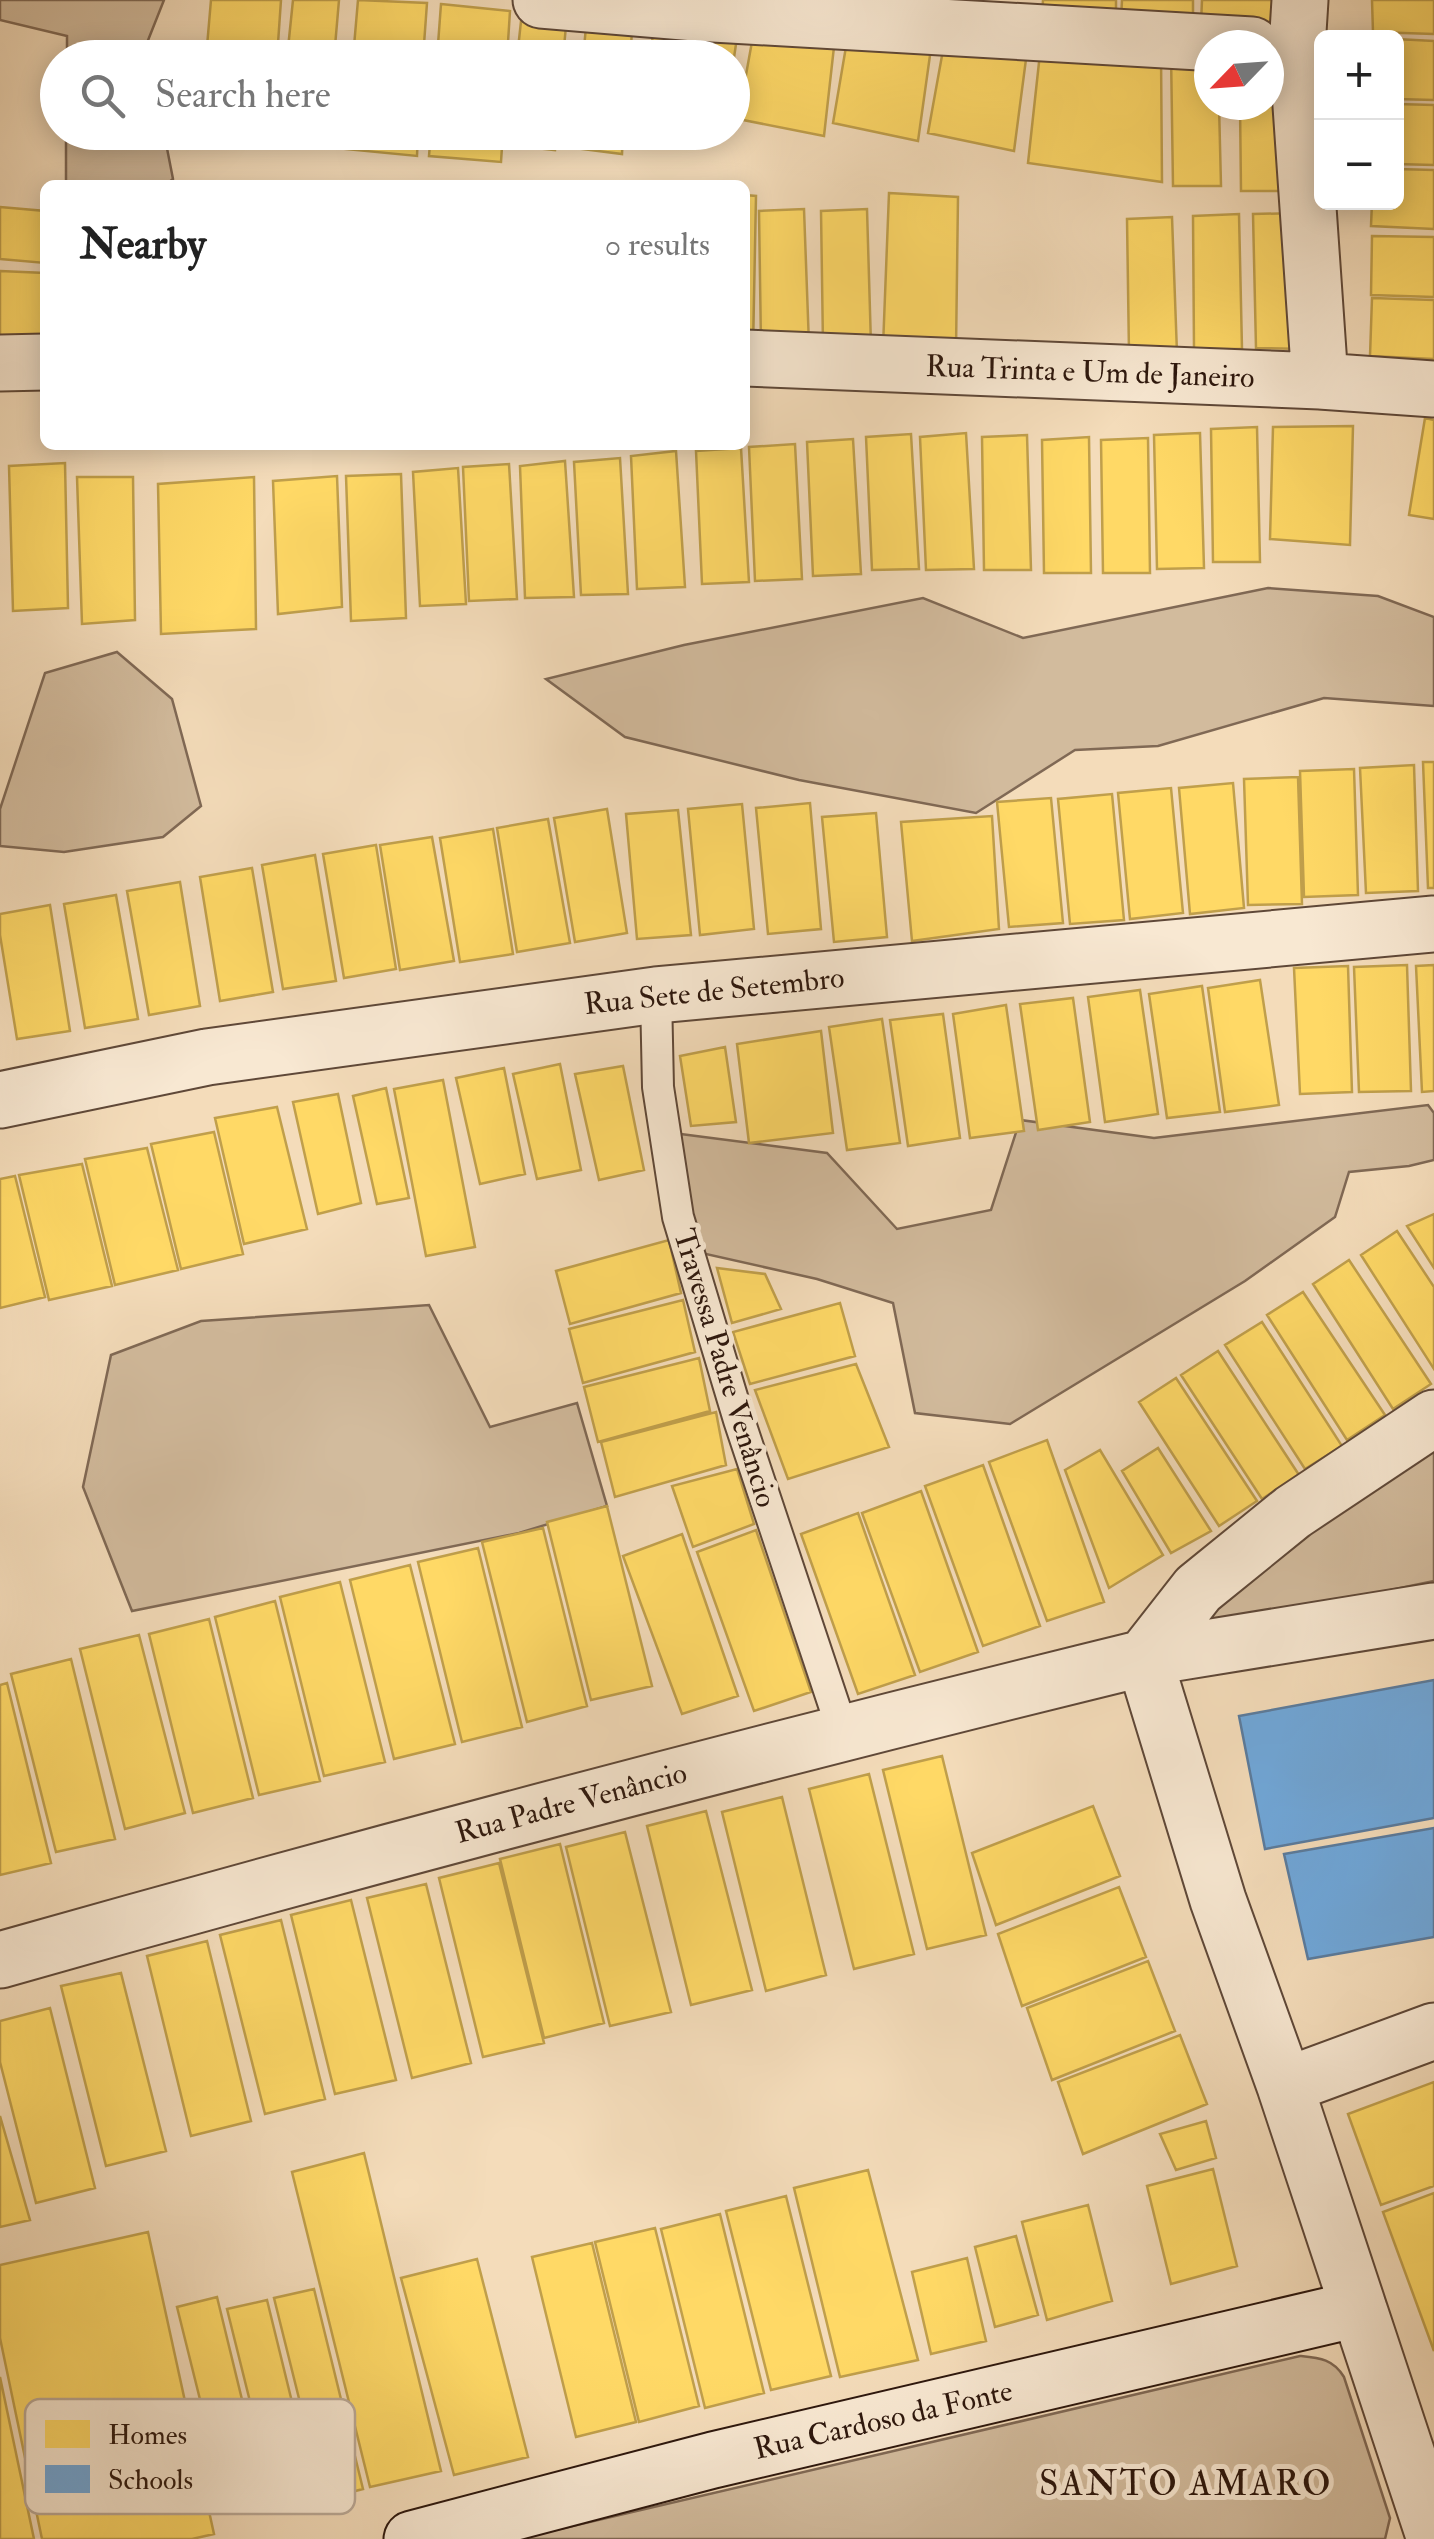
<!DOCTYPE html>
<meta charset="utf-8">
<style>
:root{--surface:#fff;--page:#f6f6f6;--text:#222;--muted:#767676;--line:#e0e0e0}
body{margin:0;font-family:"IM FELL Double Pica",serif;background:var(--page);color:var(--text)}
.controls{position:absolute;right:30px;top:30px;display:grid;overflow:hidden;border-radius:15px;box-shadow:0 5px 25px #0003}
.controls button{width:90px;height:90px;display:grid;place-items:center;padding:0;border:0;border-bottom:2px solid var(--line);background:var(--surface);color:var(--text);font:50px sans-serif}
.compass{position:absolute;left:1194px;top:30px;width:90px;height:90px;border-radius:50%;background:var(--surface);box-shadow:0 5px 25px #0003;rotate:245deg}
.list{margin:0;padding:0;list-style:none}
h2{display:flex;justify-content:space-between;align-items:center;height:130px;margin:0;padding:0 40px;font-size:42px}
h2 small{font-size:32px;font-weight:400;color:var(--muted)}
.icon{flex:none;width:55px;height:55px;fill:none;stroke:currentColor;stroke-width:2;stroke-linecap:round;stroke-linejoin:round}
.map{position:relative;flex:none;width:1434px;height:2539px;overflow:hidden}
.search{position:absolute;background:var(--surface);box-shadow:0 5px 25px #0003;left:40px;top:40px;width:710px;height:110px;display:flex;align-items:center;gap:25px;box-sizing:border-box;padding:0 35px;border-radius:55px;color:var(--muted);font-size:38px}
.panel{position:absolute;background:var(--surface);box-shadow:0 5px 25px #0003;left:40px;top:180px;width:710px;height:270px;border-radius:15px}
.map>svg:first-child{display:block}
.green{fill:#d2bb9d;stroke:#806955;stroke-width:2.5}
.homes{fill:#ffd966;stroke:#c09f4b;stroke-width:2.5}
.schools{fill:#6fa8dc;stroke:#5b7c9e;stroke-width:2.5}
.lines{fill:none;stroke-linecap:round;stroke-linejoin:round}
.lane-casing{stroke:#5f4838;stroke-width:34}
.street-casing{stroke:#5f4838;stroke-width:59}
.secondary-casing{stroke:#2d170d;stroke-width:59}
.lane{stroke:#f8e8d2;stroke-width:30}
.street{stroke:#f8e8d2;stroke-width:55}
.secondary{stroke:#f8e8d2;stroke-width:55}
.labels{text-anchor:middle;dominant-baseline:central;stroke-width:10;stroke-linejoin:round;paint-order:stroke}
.street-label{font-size:30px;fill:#2d170d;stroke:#f8e8d2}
.quarter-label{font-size:35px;letter-spacing:2.5px;fill:#2d170d;stroke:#f8e8d2}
.key{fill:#f8e8d2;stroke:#bba997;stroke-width:2.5}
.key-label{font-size:28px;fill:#2d170d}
</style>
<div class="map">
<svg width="1434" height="2539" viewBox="0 0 1434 2539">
<rect width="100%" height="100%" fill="#f4dcba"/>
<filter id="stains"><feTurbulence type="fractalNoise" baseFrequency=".002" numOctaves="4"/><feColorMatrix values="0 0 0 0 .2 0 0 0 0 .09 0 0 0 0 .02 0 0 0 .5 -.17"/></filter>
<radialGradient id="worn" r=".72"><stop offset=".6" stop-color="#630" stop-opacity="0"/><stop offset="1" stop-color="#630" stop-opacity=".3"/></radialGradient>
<!-- green -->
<path class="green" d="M0 0H164L141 58 67 57V36L0 20Z
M66 133H164L173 179 165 185H66Z
M1268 588 1378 596 1434 617V706L1324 698 1158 746 1075 750 976 813 799 780 625 737 546 679 684 645 923 598 1023 638Z
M117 652 172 699 201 806 163 837 64 852 0 846V809L45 673Z
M1428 1105 1434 1113V1160L1409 1166 1349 1172 1335 1217 1245 1281 1010 1424 915 1413 893 1303 817 1279 688 1250 665 1132 827 1153 897 1229 991 1210 1020 1120 1154 1138Z
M429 1305 490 1427 577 1403 607 1506 519 1533 132 1611 83 1487 111 1355 201 1321Z
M1434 1449V1581L1207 1628 1202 1616 1216 1594Z
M1300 2356C1320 2358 1333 2359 1344 2377L1390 2518 1385 2539H517Z"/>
<!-- homes -->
<path class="homes" d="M211 0H281L277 58H206Z
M293 0H339L334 58H287Z
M358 0 427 3 423 58H353Z
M1043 0H1116V21L1042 17Z
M1122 0H1193V24L1121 20Z
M1202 0H1273V28L1201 24Z
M1372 0H1434V34L1373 32Z
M441 4 510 11 507 58H437Z
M522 12 567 15 563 58H517Z
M587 17 633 19 630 58H583Z
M656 19 739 24 732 71V58H649Z
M755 25 836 29 824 136 738 119Z
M849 29 933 34 918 141 833 123Z
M945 39 1028 44 1014 151 928 133Z
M1396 39 1434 41V100L1396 99Z
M1041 44 1161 53 1162 182 1028 163Z
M1209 52V105H1219L1221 186H1173L1171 53Z
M1285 56 1289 191H1241L1240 105H1269V57Z
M1396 104 1434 105V165L1396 164Z
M200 132H273V141L200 134Z
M347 132H418L417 156 345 149Z
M431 132H503L501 162 429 156Z
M510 132H557L555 150 509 145Z
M576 132H623L622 154 574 148Z
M1396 169 1434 170V229L1371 226 1372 202H1396Z
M889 193 958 197 956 350 883 347Z
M745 195 756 196 753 349 745 348Z
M0 207 45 211V263L0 259Z
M804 209 809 345H761L759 211Z
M867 209 871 345H823L821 211Z
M1299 213 1303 349 1256 348 1253 214Z
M1239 214 1242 349H1194L1193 216Z
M1172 217 1177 353H1129L1127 219Z
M1372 236 1434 237V297L1371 295Z
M0 271 45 273V354L0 355Z
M1372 298 1434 300V359L1370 356Z
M1425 418 1434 420V519L1409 515Z
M1353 426 1350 545 1270 539 1273 427Z
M1257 427 1260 562H1213L1211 429Z
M966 433 974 569 926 570 920 437Z
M1200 433 1204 568 1157 569 1154 435Z
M911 434 919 569 872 570 866 437Z
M1027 435 1031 570H984L982 437Z
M1089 437 1091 573H1044L1042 440Z
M1148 438 1150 573H1103L1101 440Z
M853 439 861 574 813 576 807 442Z
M795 444 802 579 755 581 749 447Z
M741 448 749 582 702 584 696 451Z
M676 451 685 587 637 589 631 456Z
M620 458 628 594 581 595 574 462Z
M565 461 574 597 525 598 520 466Z
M65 463 68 608 13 611 9 466Z
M509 464 517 599 469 601 463 467Z
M458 468 466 604 420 606 413 472Z
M401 474 406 618 351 621 346 476Z
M337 476 342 607 278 614 273 481Z
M77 477H133L135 620 82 624Z
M254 477 256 629 161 634 158 484Z
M1423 762H1434V888H1428Z
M1414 765 1418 891 1366 893 1360 768Z
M1354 769 1358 895 1304 897 1300 771Z
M1298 777 1302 904 1248 905 1244 779Z
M1233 783 1244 908 1190 914 1179 788Z
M1171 788 1183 913 1130 919 1118 793Z
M1112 794 1124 920 1070 924 1058 799Z
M1051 798 1063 923 1009 927 997 802Z
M810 803 821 929 768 934 756 808Z
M742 804 754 929 700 935 688 809Z
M607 809 627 933 575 942 554 818Z
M678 810 691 935 637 939 626 814Z
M876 813 887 937 834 942 822 817Z
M992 816 999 929 912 941 901 822Z
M548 819 570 943 517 952 497 828Z
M493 829 513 954 460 962 440 838Z
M432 837 454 961 400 970 380 845Z
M376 845 396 969 344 978 323 854Z
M315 855 336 981 283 989 262 865Z
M252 868 273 992 220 1001 200 877Z
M180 882 200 1006 149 1015 127 891Z
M116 895 138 1019 85 1028 64 904Z
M50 905 70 1031 17 1039 0 935V914Z
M1407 965 1411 1091 1359 1092 1354 967Z
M1434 965V1091L1422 1092 1416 966Z
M1348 966 1352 1092 1300 1094 1294 968Z
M1260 980 1279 1105 1225 1112 1208 988Z
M1202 986 1220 1112 1167 1118 1149 994Z
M1140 990 1158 1114 1105 1122 1088 997Z
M1073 998 1090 1122 1038 1130 1020 1004Z
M1006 1005 1024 1131 970 1138 953 1014Z
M943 1014 960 1138 908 1146 890 1020Z
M882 1019 900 1143 847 1150 829 1027Z
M821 1031 833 1133 749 1143 737 1044Z
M725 1047 736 1122 691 1126 680 1056Z
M560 1064 581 1170 537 1179 513 1074Z
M623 1066 644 1170 599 1180 575 1074Z
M504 1068 525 1174 480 1184 456 1078Z
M443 1080 475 1247 426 1256 394 1089Z
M386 1088 409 1198 377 1204 353 1096Z
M338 1094 361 1203 318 1214 293 1102Z
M277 1107 307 1229 244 1244 215 1118Z
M214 1132 243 1254 181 1269 151 1144Z
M147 1148 178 1270 115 1285 85 1159Z
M82 1164 112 1286 49 1300 19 1175Z
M15 1176 45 1297 0 1308V1179Z
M1434 1214V1268L1407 1226Z
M1397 1231 1434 1287V1369L1361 1255Z
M669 1240 681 1293 570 1324 556 1271Z
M1349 1260 1431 1384 1393 1409 1313 1284Z
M717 1268 765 1274 781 1309 732 1323Z
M1303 1292 1385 1415 1347 1440 1267 1315Z
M683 1300 695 1352 583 1383 569 1329Z
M840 1303 855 1356 750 1384 733 1332Z
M1262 1322 1342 1446 1305 1469 1225 1345Z
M1218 1351 1299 1475 1262 1499 1181 1375Z
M699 1358 710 1411 598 1442 584 1387Z
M856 1364 889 1447 788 1479 755 1390Z
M1176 1378 1257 1501 1219 1526 1139 1402Z
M716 1412 726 1465 615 1497 601 1442Z
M1047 1440 1104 1602 1047 1621 989 1462Z
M1158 1448 1211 1531 1171 1553 1122 1471Z
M1100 1450 1163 1555 1109 1588 1065 1470Z
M983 1465 1040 1626 983 1646 925 1486Z
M737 1469 754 1524 693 1547 672 1486Z
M921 1491 978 1652 920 1672 862 1513Z
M607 1506 652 1686 591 1700 547 1522Z
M858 1513 915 1675 858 1694 801 1534Z
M543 1528 587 1706 527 1722 482 1542Z
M756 1530 811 1692 754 1711 697 1552Z
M682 1534 738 1696 682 1714 623 1556Z
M478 1548 522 1727 462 1742 418 1562Z
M410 1565 455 1744 394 1759 350 1580Z
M340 1582 385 1762 324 1776 280 1597Z
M275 1601 320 1781 259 1795 215 1617Z
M209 1619 253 1798 193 1813 149 1634Z
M139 1635 185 1813 125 1829 80 1649Z
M71 1659 115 1839 56 1852 11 1674Z
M7 1683 51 1863 0 1875V1685Z
M942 1756 986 1935 927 1949 883 1770Z
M869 1774 914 1954 854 1969 809 1789Z
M782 1797 826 1975 766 1991 722 1812Z
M1093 1806 1120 1876 996 1925 972 1853Z
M706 1811 752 1990 691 2005 647 1826Z
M625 1832 671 2012 610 2026 566 1847Z
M560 1844 604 2023 544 2038 500 1859Z
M499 1863 544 2043 483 2057 439 1878Z
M426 1884 471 2063 412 2078 367 1898Z
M1119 1887 1146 1957 1022 2006 998 1934Z
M351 1900 396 2080 335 2094 291 1915Z
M281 1920 325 2099 265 2114 220 1935Z
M207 1941 251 2121 191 2136 147 1956Z
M1148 1961 1175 2031 1052 2080 1027 2008Z
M121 1973 166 2151 106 2166 61 1986Z
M50 2008 95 2188 36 2203 0 2062V2021Z
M1180 2035 1207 2104 1083 2154 1058 2082Z
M1434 2082V2186L1381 2205 1348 2114Z
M0 2116 30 2220 0 2227Z
M1206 2121 1216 2158 1176 2170 1160 2134Z
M364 2153 441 2471 370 2487 292 2172Z
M1213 2169 1237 2266 1171 2284 1147 2186Z
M868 2170 918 2360 840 2377 794 2188Z
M1434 2193V2351L1383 2212Z
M786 2196 831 2376 771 2390 726 2211Z
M1088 2205 1112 2301 1047 2320 1022 2222Z
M720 2214 764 2393 705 2408 661 2229Z
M655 2228 699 2406 639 2422 595 2242Z
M148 2232 214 2534 192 2539H42L0 2338V2265Z
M1016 2236 1038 2315 995 2327 975 2247Z
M592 2243 636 2422 576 2437 532 2257Z
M967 2258 986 2341 931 2354 912 2272Z
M477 2259 528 2457 454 2475 401 2278Z
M314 2289 363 2489 324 2499 274 2298Z
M217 2297 266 2498 227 2508 177 2307Z
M267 2300 316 2500 277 2510 227 2309Z
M0 2377 34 2539H0Z"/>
<!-- schools -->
<path class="schools" d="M1434 1680V1818L1265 1849 1239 1716Z
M1434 1828V1937L1308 1959 1284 1854Z"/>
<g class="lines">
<!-- lane casing -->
<g class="lane-casing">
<path id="lane" d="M656 995 658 1087 678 1217 739 1420 843 1732"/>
</g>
<!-- street casing -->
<g class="street-casing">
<path id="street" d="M541 0 696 13 1252 45
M1300 0 1297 48 1320 381
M745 358 1320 381 1434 389
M0 363 45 362
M0 1100 207 1057 656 995 1434 924
M1144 1658 1198 1589 1293 1512 1434 1418
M1144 1658 1434 1611
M0 1960C380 1852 761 1752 1144 1658L1218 1900 1285 2086 1434 2536
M1285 2086 1434 2031"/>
</g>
<!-- secondary casing -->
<g class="secondary-casing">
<path id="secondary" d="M412 2539 713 2460 1357 2309"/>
</g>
<!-- lane -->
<use href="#lane" class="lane"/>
<!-- street -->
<use href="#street" class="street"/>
<!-- secondary -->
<use href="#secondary" class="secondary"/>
</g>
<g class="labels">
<!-- street labels -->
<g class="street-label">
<text transform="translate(1090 372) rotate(2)">Rua Trinta e Um de Janeiro</text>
<text transform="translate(714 991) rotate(-6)">Rua Sete de Setembro</text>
<text transform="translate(725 1368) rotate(73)">Travessa Padre Venâncio</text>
<text transform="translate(571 1803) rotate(-15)">Rua Padre Venâncio</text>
<text transform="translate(883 2420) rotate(-13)">Rua Cardoso da Fonte</text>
</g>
<!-- quarter labels -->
<g class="quarter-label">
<text x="1186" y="2484">SANTO AMARO</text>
</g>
</g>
<!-- legend -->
<rect x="25" y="2399" width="330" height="115" rx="15" class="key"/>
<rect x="45" y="2420" width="45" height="28" fill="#ffd966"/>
<rect x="45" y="2465" width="45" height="28" fill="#6fa8dc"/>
<g class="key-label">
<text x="108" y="2444">Homes</text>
<text x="108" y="2489">Schools</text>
</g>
<rect width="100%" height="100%" filter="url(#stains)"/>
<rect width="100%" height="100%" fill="url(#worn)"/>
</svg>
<div class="controls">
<button>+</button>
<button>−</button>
</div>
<svg class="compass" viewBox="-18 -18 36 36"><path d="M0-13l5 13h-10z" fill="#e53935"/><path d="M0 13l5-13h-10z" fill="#767676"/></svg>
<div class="search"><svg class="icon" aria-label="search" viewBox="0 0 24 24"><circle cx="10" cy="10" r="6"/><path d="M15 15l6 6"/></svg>Search here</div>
<section class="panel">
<h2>Nearby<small>0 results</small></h2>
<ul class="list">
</ul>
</section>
</div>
